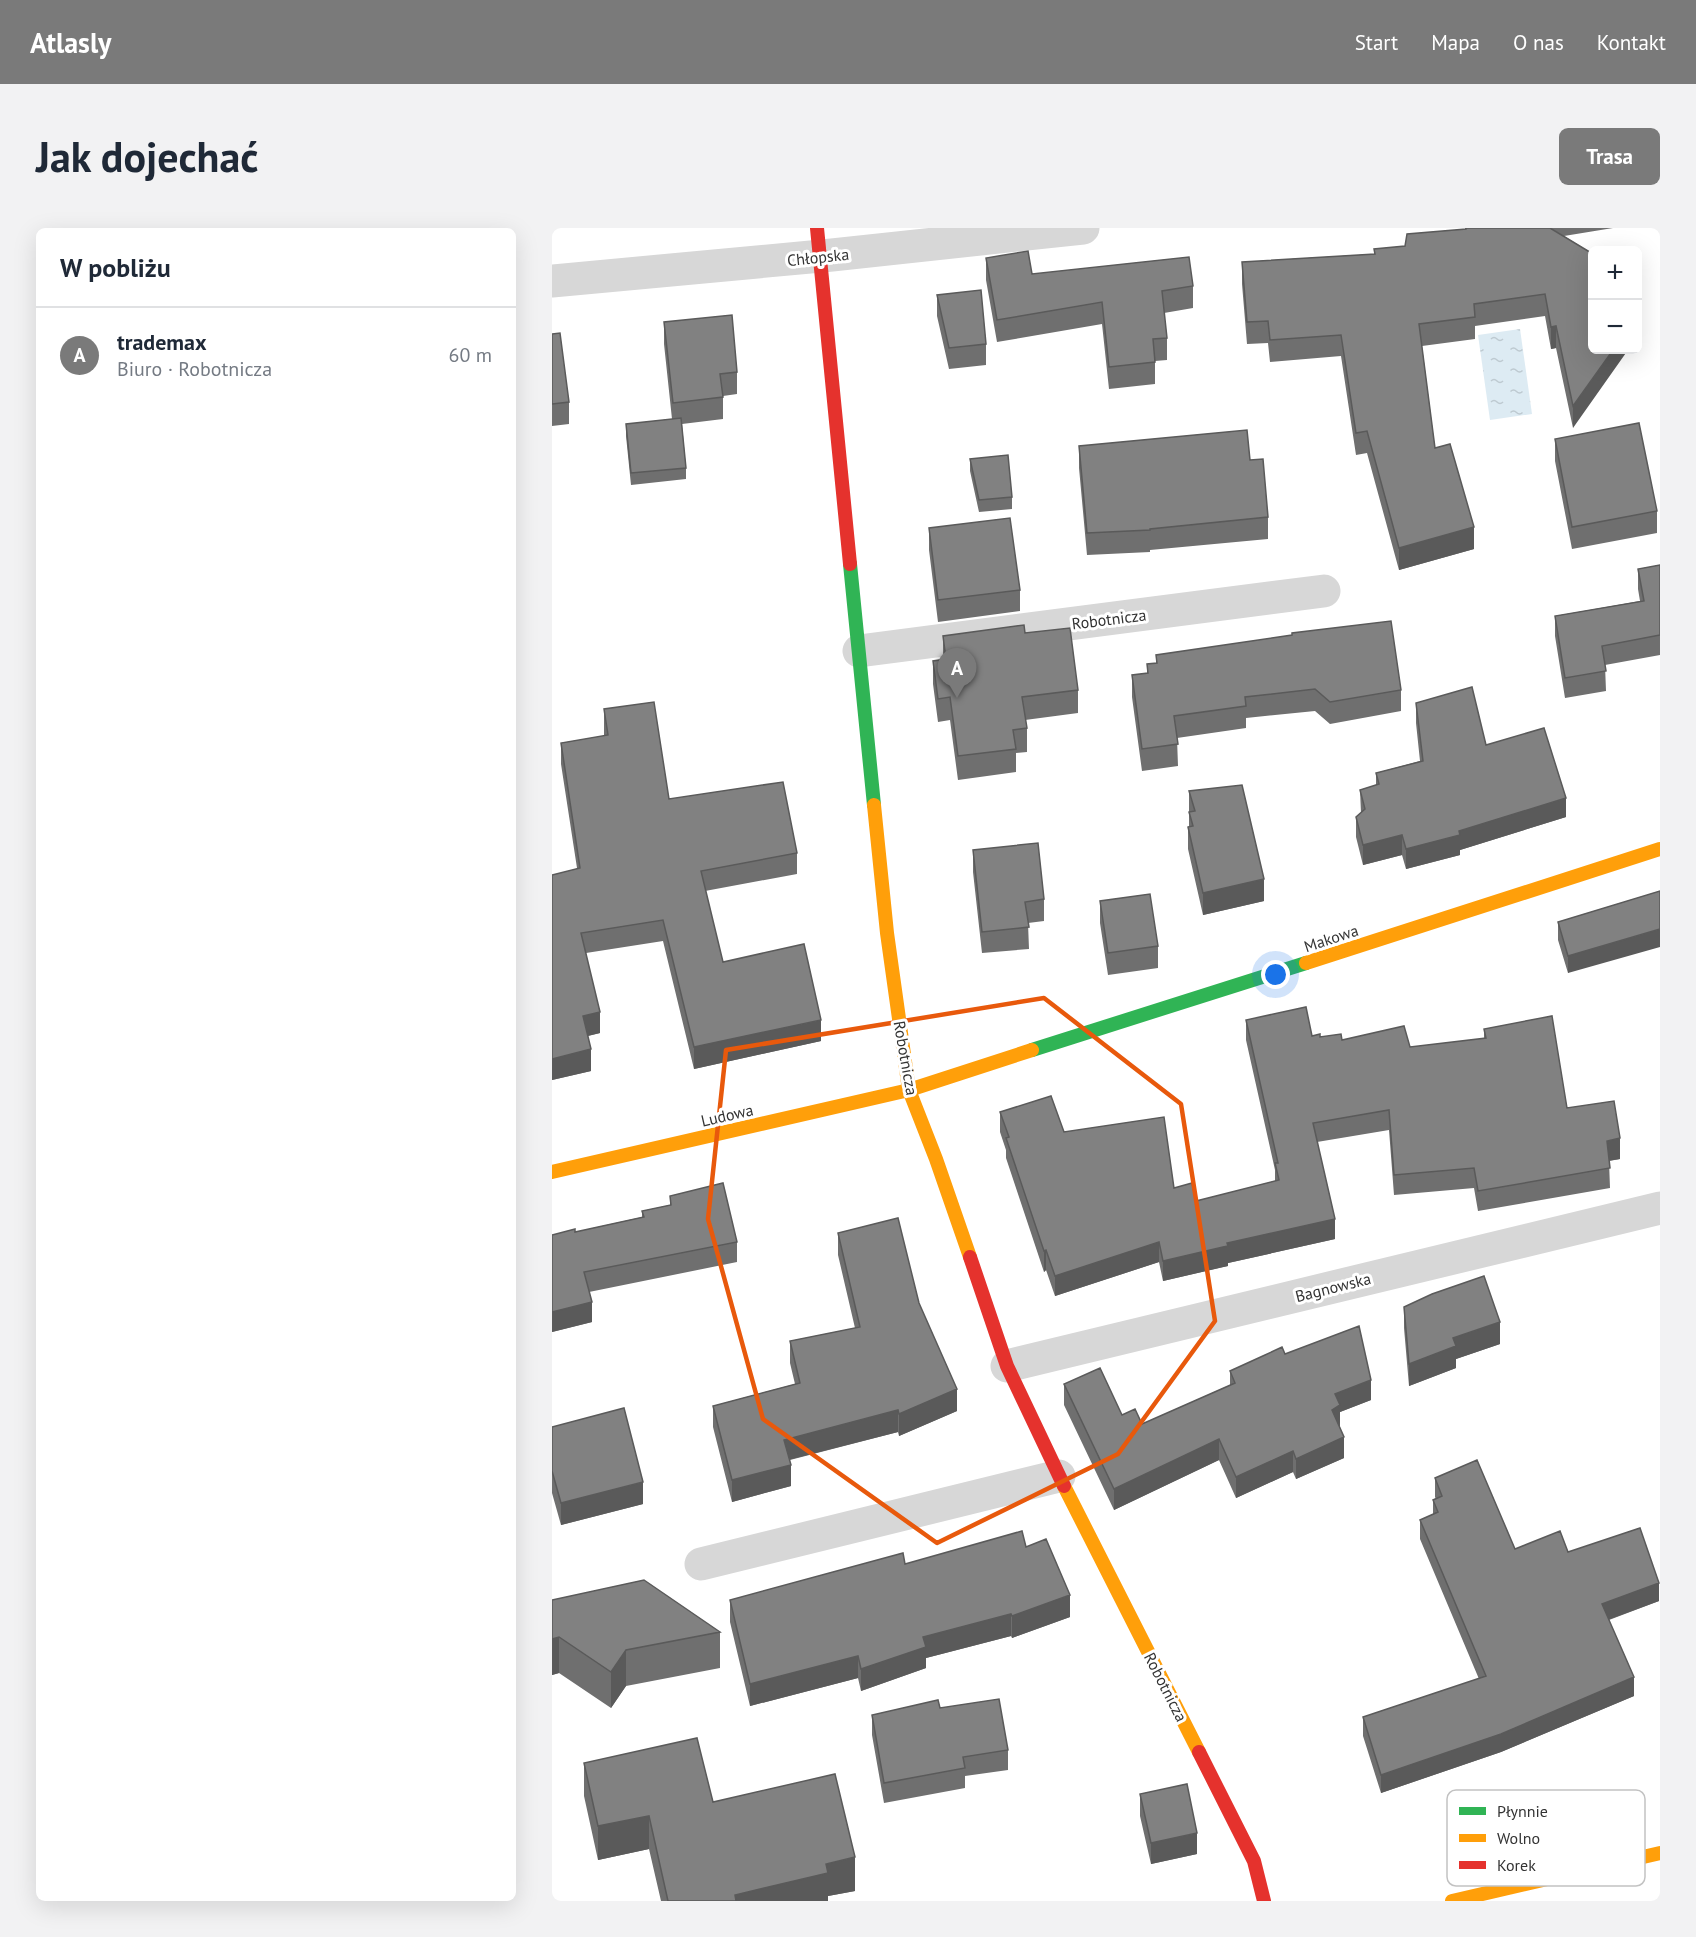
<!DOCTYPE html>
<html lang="pl">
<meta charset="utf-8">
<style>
:root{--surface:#fff;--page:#f2f2f3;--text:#1f2937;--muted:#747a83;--line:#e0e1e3;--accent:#7a7a7a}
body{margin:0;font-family:"PT Sans",sans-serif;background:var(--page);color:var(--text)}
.controls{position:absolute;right:18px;top:18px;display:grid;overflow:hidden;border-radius:9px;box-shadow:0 6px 24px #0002}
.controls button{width:54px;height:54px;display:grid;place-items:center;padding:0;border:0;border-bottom:2px solid var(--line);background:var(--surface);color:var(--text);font:30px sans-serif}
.you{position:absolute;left:724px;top:747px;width:21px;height:21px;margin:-15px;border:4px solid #fff;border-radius:50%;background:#1a73e8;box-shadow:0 0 0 9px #1a73e833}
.badge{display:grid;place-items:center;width:39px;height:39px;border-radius:50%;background:var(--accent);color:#fff;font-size:20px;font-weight:700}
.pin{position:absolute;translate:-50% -50px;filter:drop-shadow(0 2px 3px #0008)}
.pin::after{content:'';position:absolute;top:32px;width:21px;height:18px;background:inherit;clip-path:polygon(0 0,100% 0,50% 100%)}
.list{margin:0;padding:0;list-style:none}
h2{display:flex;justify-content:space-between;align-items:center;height:78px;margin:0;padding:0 24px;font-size:26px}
h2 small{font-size:20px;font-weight:400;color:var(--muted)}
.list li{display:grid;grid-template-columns:39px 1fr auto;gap:18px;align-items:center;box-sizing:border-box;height:96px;padding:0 24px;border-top:2px solid var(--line)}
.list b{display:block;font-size:22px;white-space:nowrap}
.list p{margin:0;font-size:20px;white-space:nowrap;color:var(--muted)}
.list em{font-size:20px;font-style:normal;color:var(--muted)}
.map{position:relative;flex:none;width:1108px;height:1673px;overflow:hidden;border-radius:9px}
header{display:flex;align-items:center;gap:36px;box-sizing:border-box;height:84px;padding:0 30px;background:var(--accent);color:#fff}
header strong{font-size:28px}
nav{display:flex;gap:33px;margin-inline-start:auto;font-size:21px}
.intro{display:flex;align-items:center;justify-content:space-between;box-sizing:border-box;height:144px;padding:0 36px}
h1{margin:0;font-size:42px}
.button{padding:15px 27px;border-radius:9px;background:var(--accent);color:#fff;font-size:21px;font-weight:700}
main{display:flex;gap:36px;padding:0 36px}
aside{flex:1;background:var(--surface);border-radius:9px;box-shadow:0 6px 24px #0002}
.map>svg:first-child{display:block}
.water{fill:url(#water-ripples)}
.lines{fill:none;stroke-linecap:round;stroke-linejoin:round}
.street{stroke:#d7d7d7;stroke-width:33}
.fast{stroke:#30b455;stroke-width:14}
.slow{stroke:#ff9f0a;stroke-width:14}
.jam{stroke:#e5322d;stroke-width:14}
.wall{fill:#6f6f6f}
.shaded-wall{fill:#5a5a5a}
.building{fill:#818181;stroke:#5a5a5a;stroke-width:1.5}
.marked{fill:none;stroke:#e8590c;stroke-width:4.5;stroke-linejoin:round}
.labels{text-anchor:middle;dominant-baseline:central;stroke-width:6;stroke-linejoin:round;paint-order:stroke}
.street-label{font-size:16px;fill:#333;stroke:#fff}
.key{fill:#fff;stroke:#c2c2c2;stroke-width:1.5}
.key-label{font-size:16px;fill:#333}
</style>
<header>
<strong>Atlasly</strong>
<nav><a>Start</a><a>Mapa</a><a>O nas</a><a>Kontakt</a></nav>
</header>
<div class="intro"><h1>Jak dojechać</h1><a class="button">Trasa</a></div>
<main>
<aside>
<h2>W pobliżu<small></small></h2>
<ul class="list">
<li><span class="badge">A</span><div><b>trademax</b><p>Biuro · Robotnicza</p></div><em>60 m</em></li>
</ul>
</aside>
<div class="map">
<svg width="1108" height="1673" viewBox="0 0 1108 1673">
<defs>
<pattern id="water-ripples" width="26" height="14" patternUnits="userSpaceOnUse" patternTransform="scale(1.5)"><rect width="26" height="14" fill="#ddebf3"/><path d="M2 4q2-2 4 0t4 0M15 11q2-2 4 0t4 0" fill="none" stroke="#becad1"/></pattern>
</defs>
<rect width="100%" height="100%" fill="#fff"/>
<!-- water -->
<path class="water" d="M968 101 980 186 938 192 926 107Z"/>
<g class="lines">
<!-- street -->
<path class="street" d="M0 53 280 27 531 0
M307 423 772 363
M455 1138 1108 980
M149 1336 507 1248"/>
<!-- fast -->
<path class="fast" d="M298 336 322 577
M480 822 754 735"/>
<!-- slow -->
<path class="slow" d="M322 577 335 705 357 862 384 931 418 1029
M754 735 1108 621
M0 944 357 862 480 822
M512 1258 647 1524
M900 1673 1108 1625"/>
<!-- jam -->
<path class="jam" d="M265 0 298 336
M418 1029 455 1138 512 1258
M647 1524 702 1633 712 1673"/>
</g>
<!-- wall -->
<path class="wall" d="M913 0H1061L1012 8 1041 26 1021 200 1004 120 999 121 993 88 923 98V111L870 118 883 220 922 321 847 342 815 225 804 227 789 128 718 134 716 115 695 116 690 56V34L822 26V21L853 18 913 1Z
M434 30 480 46 641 58V80L612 85 615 110V132L603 133V156L557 161 550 96 445 114 434 52Z
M385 67 434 116V137L397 141 385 88Z
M112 94 185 144V166L171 168V191L130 196 134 240V251L79 257 74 208V196L120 191 112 116Z
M0 106 17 174V196L0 198Z
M1003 211 1105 283V305L1020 321 1003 233Z
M527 218 698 232 716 289V311L598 322V324L535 327 527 240Z
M418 231 460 269V281L427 284 418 243Z
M377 300 468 362V383L386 394 377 322Z
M1108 337V427L1053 437 1054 463 1013 470 1003 408V388L1088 373 1086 361V341Z
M473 405 526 462V485L473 492 475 500V524L464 525V544L406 552 398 492 386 494 381 456V433L391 431V408Z
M604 427 849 462V483L778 496 763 483 694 490V500L625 510 626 538 590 543 580 469V447L595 445V436L604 435Z
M864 475 934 517 1014 589 908 622V627L854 641 850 627 811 637 804 609V589L809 585 808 562 824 557V545L868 533 864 495Z
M52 481 117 571 245 625V646L153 663 171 734 269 813 142 841 111 713 34 725 48 805 36 808 39 843 0 852 25 640 9 536V515L52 508Z
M637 563 712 673 651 687 636 621V599L637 598Z
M421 622 492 671V693L476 695 477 721 430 725 421 644Z
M1108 663 1016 745 1006 712V694Z
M548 673 606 718V740L556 747 548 695Z
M694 792 760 808 790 812 858 819 932 811V801L1068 931 1057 933 1058 960 926 983 922 960 842 967 837 902 765 914 783 1011 676 1035V1038L671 1039 611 1053 607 1034 503 1068 494 1042 492 1044 454 930V922L448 904V884L512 904 622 960 644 973 723 953V942L694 812Z
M118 968 185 1014V1034L37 1064 40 1094 0 1104V1007L23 1004 90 989V983L118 977Z
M286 1005 367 1075 405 1183 347 1208 346 1204 238 1232 239 1258 180 1274 161 1199V1178L243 1156 238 1135V1113L303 1100 286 1027Z
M852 1079 948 1116 904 1131V1140L857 1158 852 1100Z
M733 1126 819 1172 788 1184V1199L792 1230 744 1251 741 1244 684 1270 667 1232 562 1282 512 1177V1156L570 1187 590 1196 678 1157V1143Z
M0 1199 91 1276 9 1297 0 1265Z
M883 1250 963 1321 1016 1324 1107 1373 1057 1392 1082 1468 949 1524 829 1565 811 1508V1489L927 1451 868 1311V1292L881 1286V1272L884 1271 883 1269Z
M474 1319 518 1389 460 1410 459 1408 374 1430V1440L309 1463 306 1450 198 1478 178 1394V1372L353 1336Z
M0 1372 168 1404V1440L74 1458 59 1480 7 1445 0 1447Z
M388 1480 456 1522V1542L413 1548V1560L332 1575 320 1507V1487Z
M32 1535 161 1574 303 1663 276 1668V1673H109L97 1621 46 1632 32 1568Z
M588 1566 645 1626 599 1636 588 1588Z"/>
<!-- shaded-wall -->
<path class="shaded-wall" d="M1087 84V106L1086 108V86Z
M1004 98V120L999 121V99Z
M1061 122H1076L1021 200V178Z
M922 299V321L847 342V320Z
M1014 570V589L908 622V627L854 641V621L907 603Z
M850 607V627L811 637V617Z
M712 651V673L651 687V665Z
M1108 701V719L1016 745V728Z
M48 784V805L31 809V788Z
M269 792V813L142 841V819Z
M39 821V843L0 852V831Z
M1068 910V931L1055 933V913Z
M783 991V1011L676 1035V1038L611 1053V1033L675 1015Z
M607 1014V1034L503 1068V1048Z
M494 1022V1042L492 1044V1023Z
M40 1074V1094L0 1104V1084Z
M948 1094V1116L904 1131V1140L857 1158V1136L901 1110Z
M819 1152V1172L788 1184V1198L780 1202V1182L783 1166Z
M405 1161V1183L347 1208V1186Z
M346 1182V1204L232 1233V1212Z
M792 1209V1230L744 1251V1231Z
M667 1211V1232L562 1282V1261Z
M741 1223V1244L684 1270V1249Z
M239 1237V1258L180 1274V1252Z
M91 1254V1276L9 1297V1275Z
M1107 1355V1373L1050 1394V1376Z
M518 1367V1389L460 1410V1388Z
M459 1386V1408L374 1430V1440L309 1463V1441L371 1409Z
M7 1409V1445L0 1447V1411Z
M74 1422V1458L59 1480V1444Z
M306 1428V1450L198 1478V1456Z
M1082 1449V1468L949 1524 829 1565V1547Z
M97 1588V1621L46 1632V1598Z
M645 1605V1626L599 1636V1615Z
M303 1629V1663L276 1668V1673H183V1667L274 1636Z"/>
<!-- building -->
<path class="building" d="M914 0H998L1041 26V122H1061L1021 178 1004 98 999 99 993 66 922 76 923 89 867 96 883 220 898 216 922 299 847 320 815 203 804 205 789 107 718 112 716 93 695 94 690 34 823 26 822 21 853 18 855 6 914 1Z
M476 23 480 46 637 29 641 58 610 63 615 110 601 111 603 134 557 139 550 74 445 92 434 30Z
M429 62 434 116 397 120 385 67Z
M180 87 185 144 168 146 171 169 121 175 112 94Z
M8 105 17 174 0 176V106Z
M129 190 134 240 79 245 74 196Z
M1087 195 1105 283 1020 299 1003 211Z
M695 202 698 232 711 231 716 289 598 301V302L535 305 527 218Z
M456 227 460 269 427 272 418 231Z
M458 290 468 362 386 372 377 300Z
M1108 337V407L1050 418 1054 443 1013 450 1003 388 1092 373 1086 341Z
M839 393 849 462 778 474 763 461 693 469 694 478 622 488 626 516 590 521 580 447 596 445 595 436 605 435 604 427 740 407V405Z
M472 397 473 405 518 400 526 462 470 469 475 500 461 502 464 521 406 528 398 469 386 471 381 433 394 431 391 408Z
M920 459 934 517 992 500 1014 570 907 603 908 607 854 621 850 607 811 617 804 589 813 581 808 562 827 556 824 545 871 533 864 475Z
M102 474 117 571 231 554 245 625 149 643 171 734 252 716 269 792 142 819 111 692 29 705 48 784 31 788 39 821 0 831V647L28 640 9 515 56 507 52 481Z
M690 557 712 651 651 665 636 599 641 598 637 584 643 583 637 563Z
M486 615 492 671 473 674 477 699 430 704 421 622Z
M1108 663V701L1016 728 1006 694Z
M598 666 606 718 556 725 548 673Z
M754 779 760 808 768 806V809L789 806 790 812 852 798 858 819 934 810 932 801 1000 788 1015 880 1062 873 1068 910 1055 913 1058 940 926 963 922 940 842 947 837 882 761 895 783 991 675 1015 676 1018 671 1019 611 1033 607 1014 503 1048 494 1022 492 1023 454 910 457 909 448 884 499 868 512 904 612 889 622 960 640 955 644 973 727 952 723 935H726L694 792Z
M171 955 185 1014 32 1044 40 1074 0 1084V1007L23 1001V1004L92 989 90 983 119 977 118 968Z
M346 990 367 1075 405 1161 347 1186 346 1182 232 1212 239 1237 180 1252 161 1178 248 1155 238 1113 308 1099 286 1005Z
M932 1048 948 1094 901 1110 904 1118 857 1136 852 1079 880 1066Z
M807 1098 819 1152 783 1166 788 1177 780 1182 792 1209 744 1231 741 1223 684 1249 667 1211 562 1261 512 1156 548 1140 570 1187 583 1181 590 1196 683 1155 678 1143 713 1127 730 1119 733 1126Z
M72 1180 91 1254 9 1275 0 1243V1199Z
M925 1232 963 1321 1008 1303 1016 1324 1088 1300 1107 1355 1050 1376 1082 1449 949 1506 829 1547 811 1489 934 1448 868 1292 886 1284 881 1272 890 1268 883 1250Z
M470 1303 474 1319 494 1311 518 1367 460 1388 459 1386 371 1409 374 1419 309 1441 306 1428 198 1456 178 1372 351 1325 353 1336Z
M92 1352 168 1404 74 1422 59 1444 7 1409 0 1411V1372Z
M447 1471 456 1522 411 1529 413 1540 332 1555 320 1487 386 1472 388 1480Z
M145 1510 161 1574 283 1546 303 1629 274 1636 276 1645 183 1667 184 1673H116L97 1588 46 1598 32 1535Z
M635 1556 645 1605 599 1615 588 1566Z"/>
<!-- marked area -->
<path class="marked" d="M492 770 629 876 663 1093 566 1226 385 1315 211 1191 156 991 174 822Z"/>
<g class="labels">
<!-- street labels -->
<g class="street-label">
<text transform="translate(266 29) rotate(-6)">Chłopska</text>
<text transform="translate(557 391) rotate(-7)">Robotnicza</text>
<text transform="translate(779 710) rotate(-18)">Makowa</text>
<text transform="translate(354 830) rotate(80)">Robotnicza</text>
<text transform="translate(175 887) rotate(-13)">Ludowa</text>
<text transform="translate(781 1059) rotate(-14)">Bagnowska</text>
<text transform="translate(614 1459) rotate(63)">Robotnicza</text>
</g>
</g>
<!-- legend -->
<rect x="895" y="1562" width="198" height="96" rx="9" class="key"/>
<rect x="907" y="1579" width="27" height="8" fill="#30b455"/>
<rect x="907" y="1606" width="27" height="8" fill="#ff9f0a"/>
<rect x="907" y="1633" width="27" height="8" fill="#e5322d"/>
<g class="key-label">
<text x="945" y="1589">Płynnie</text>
<text x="945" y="1616">Wolno</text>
<text x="945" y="1643">Korek</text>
</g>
</svg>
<div class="controls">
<button>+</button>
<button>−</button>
</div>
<div class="you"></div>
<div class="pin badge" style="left:405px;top:470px">A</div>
</div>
</main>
